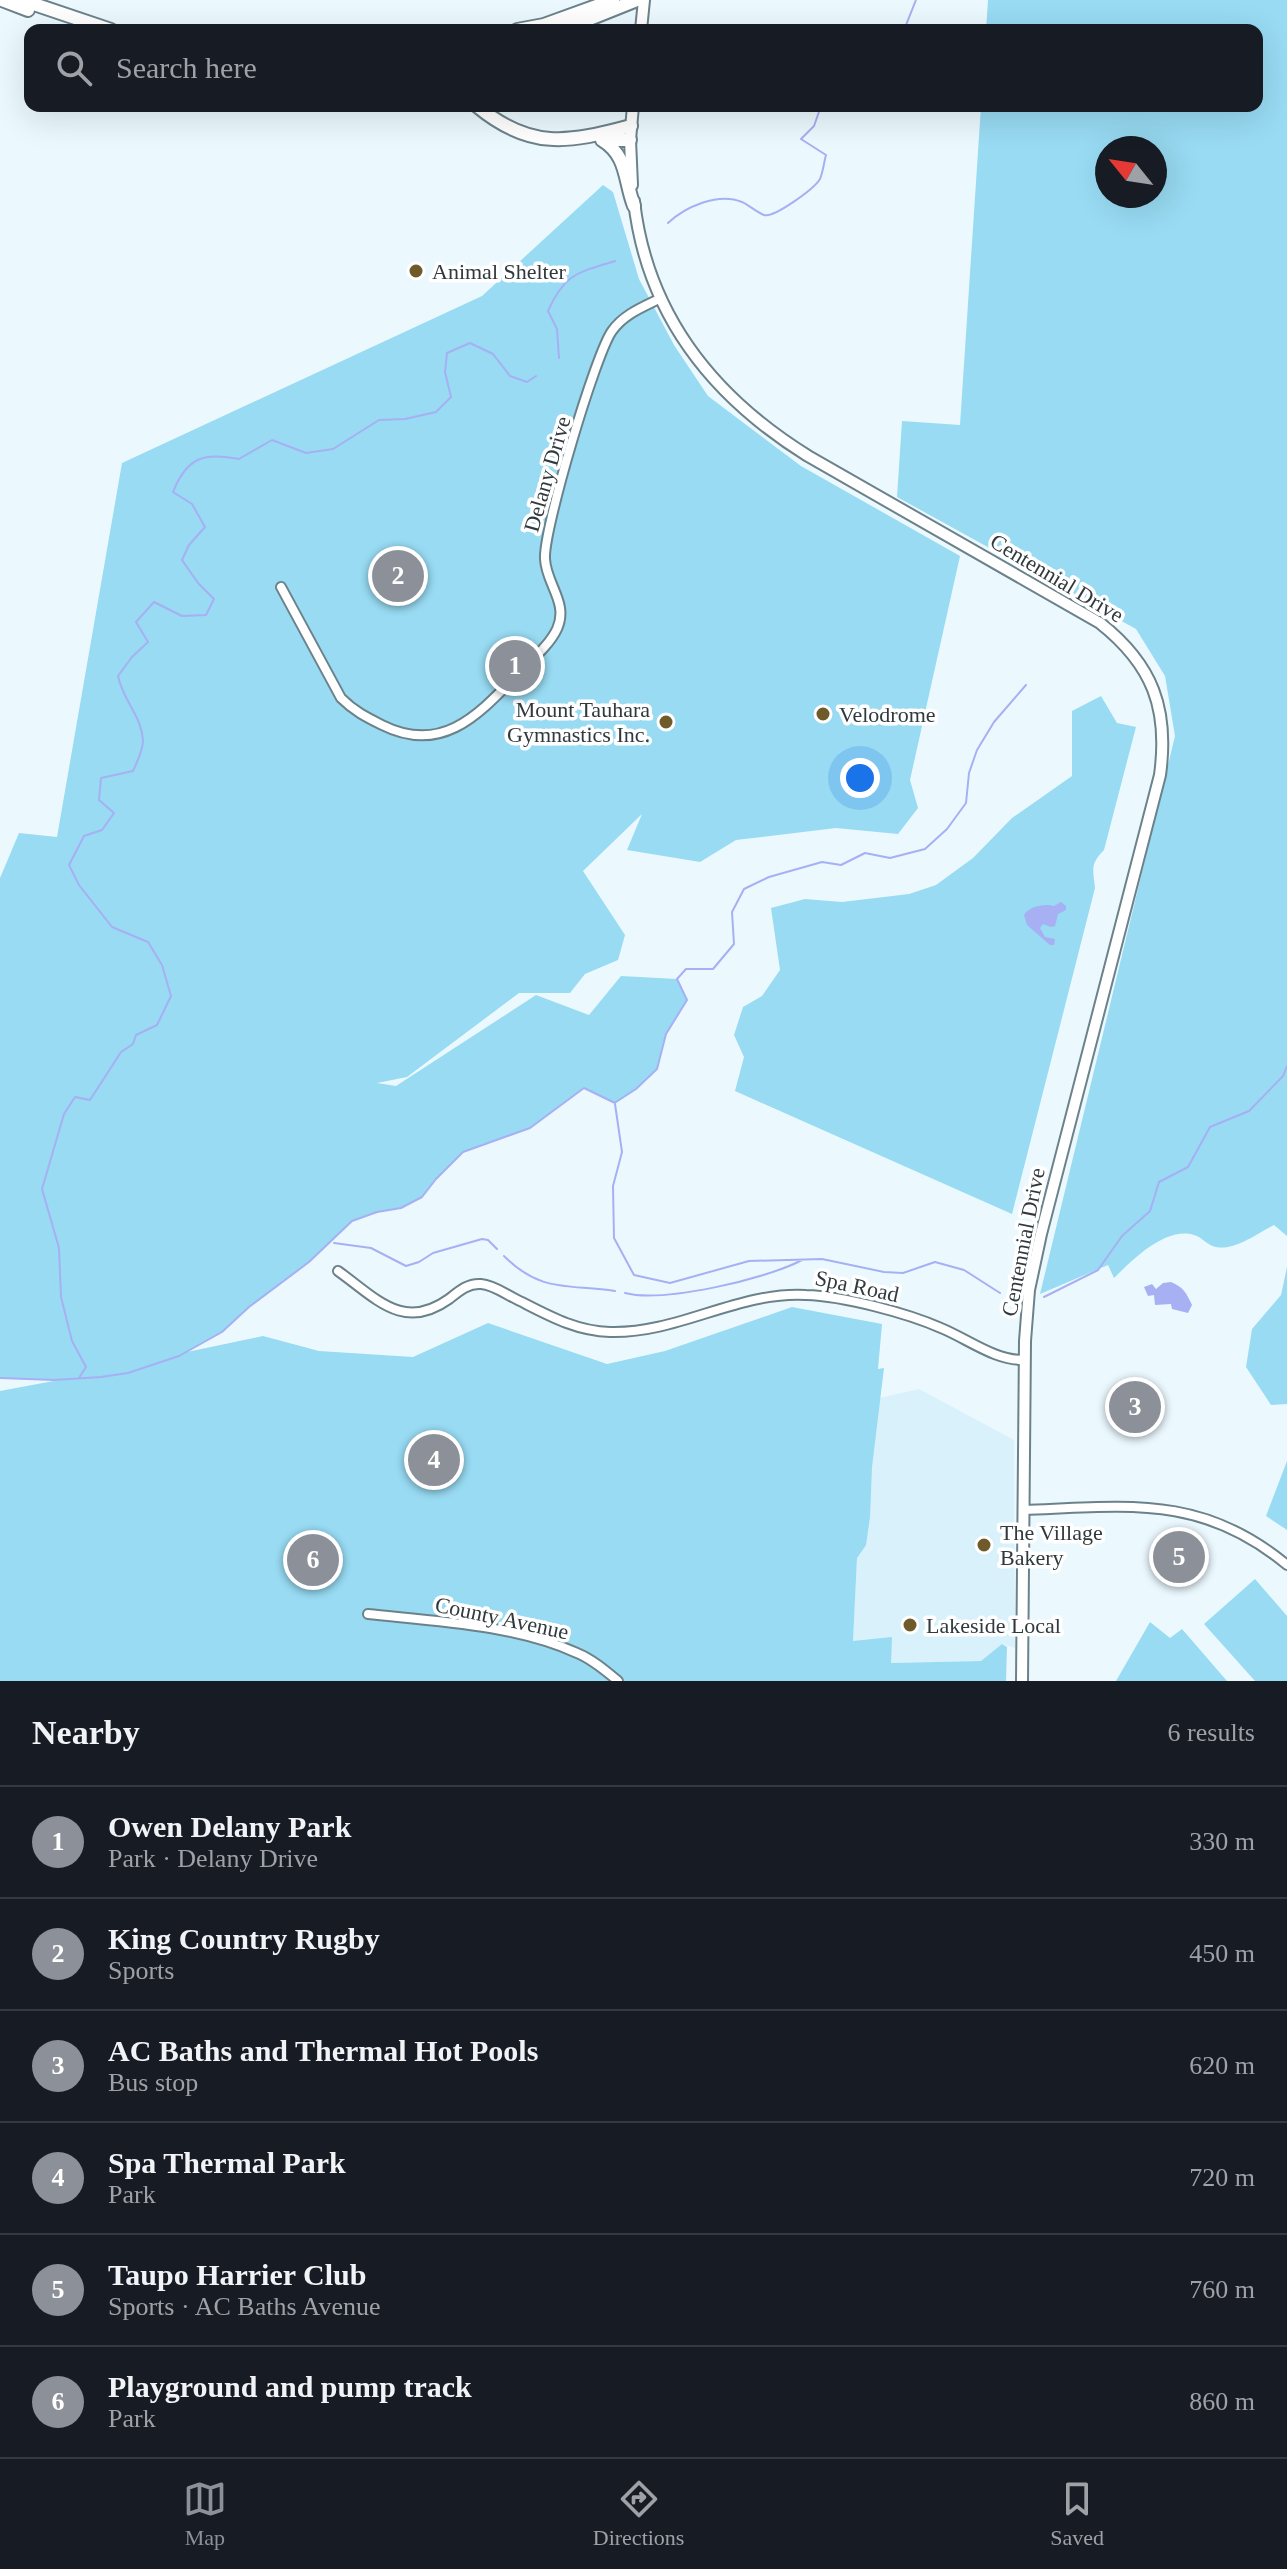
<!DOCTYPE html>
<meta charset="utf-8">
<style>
:root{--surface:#171b24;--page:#20242c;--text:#f1f3f6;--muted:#9ea1a6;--line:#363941;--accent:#8c9099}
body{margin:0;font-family:Georgia,serif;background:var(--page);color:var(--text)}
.compass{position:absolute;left:1095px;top:136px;width:72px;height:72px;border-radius:50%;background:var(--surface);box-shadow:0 8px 32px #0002;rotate:300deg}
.you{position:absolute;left:860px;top:778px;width:28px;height:28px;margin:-20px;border:6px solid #fff;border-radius:50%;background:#1a73e8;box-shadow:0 0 0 12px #1a73e833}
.badge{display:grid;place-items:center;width:52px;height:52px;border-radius:50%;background:var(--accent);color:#fff;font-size:26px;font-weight:700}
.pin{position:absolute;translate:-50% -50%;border:4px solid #fff;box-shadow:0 2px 8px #0006}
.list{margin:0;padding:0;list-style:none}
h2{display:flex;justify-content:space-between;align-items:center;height:104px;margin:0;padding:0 32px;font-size:34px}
h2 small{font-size:26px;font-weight:400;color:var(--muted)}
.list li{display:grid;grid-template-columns:52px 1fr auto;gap:24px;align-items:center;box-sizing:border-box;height:112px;padding:0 32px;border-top:2px solid var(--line)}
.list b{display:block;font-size:30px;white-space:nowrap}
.list p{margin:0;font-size:26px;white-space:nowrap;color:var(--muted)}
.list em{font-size:26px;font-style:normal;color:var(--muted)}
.icon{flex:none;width:44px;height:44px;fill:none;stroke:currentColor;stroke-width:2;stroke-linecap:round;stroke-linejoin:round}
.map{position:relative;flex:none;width:1287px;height:1681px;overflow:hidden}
.search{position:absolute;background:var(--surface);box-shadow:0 8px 32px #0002;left:24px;right:24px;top:24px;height:88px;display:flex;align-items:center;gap:20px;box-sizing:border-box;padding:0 28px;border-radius:16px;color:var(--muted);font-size:30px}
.sheet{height:776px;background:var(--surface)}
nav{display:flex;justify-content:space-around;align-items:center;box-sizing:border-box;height:112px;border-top:2px solid var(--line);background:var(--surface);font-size:22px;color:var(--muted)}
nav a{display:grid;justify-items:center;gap:4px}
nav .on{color:var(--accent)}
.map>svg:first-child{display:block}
.built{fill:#d8f1fb}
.green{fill:#98dbf3;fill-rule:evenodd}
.water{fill:#a6b0f3}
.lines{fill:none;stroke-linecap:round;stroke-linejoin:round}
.stream{stroke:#a6b0f3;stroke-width:2}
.minor-casing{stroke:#6c828a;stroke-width:12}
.major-casing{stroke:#6c828a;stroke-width:14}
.highway-casing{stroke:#6c828a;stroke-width:16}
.minor{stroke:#fff;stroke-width:8}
.major{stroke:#fff;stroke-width:10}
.highway{stroke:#fff;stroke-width:12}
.poi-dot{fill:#6f5a29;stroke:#fff;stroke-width:3}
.labels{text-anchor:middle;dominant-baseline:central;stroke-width:7;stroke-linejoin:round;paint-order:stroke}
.poi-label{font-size:22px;fill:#30393d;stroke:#fff;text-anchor:start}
.street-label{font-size:22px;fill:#30393d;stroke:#fff}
</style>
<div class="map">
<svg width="1287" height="1681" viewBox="0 0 1287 1681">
<rect width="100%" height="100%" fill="#ebf9ff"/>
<!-- built -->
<path class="built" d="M919 1389 1014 1440 1015 1648 1002 1644 981 1661 890 1663 853 1641 859 1520 875 1399Z"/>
<!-- green -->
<path class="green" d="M988 0H1287V1236L1274 1225C1258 1233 1235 1251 1216 1247 1208 1246 1202 1237 1194 1235 1166 1226 1132 1260 1114 1278L1108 1265 1040 1294 1175 736 1165 676 1136 629 897 497 902 421 960 425 981 106H1257V30H986ZM1107 148H1155V196H1107Z
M603 185 613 192 639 279 674 345 708 396 801 466 960 556 910 780 918 808 898 834 836 828 736 840 700 862 627 850 642 814 583 871 625 935 618 960 585 974 570 993H519L407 1077 377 1083 396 1086 536 995 589 1015 621 976 677 979 687 1000 666 1034 657 1069 636 1089 615 1103 584 1088 530 1128 463 1152 436 1179 422 1197 401 1208 377 1212 352 1221 309 1262 249 1307 222 1332 187 1352 263 1336 319 1351 413 1357 488 1323 607 1364 665 1351 792 1307 882 1324 878 1369 884 1368 872 1467 870 1517 866 1545 857 1558 853 1641 892 1637 891 1663 981 1661 1002 1644 1007 1647 1006 1681H0V1391L59 1380 0 1378V878L19 833 57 837 122 463 482 296Z
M1101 696 1117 723 1136 727 1104 850C1090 864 1093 869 1095 888L1012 1214 735 1091 744 1057 734 1035 743 1007 762 996 780 970 771 908 805 899 842 902 909 894 936 885 973 858 1012 818 1072 776V711Z
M1287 1267V1404L1271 1405 1246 1367 1252 1329 1281 1295Z
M1287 1461V1530L1266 1516Z
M1255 1579 1287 1616V1681H1255L1204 1624Z
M1150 1622 1170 1638 1182 1629 1227 1681H1116Z"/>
<!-- water -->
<path class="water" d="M1061 902 1066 906V910L1058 914 1055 926 1051 927 1043 924 1040 928 1045 937 1055 939 1054 945H1050L1027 925 1024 915C1029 906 1045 903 1054 906Z
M1171 1282C1183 1287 1186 1292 1192 1305L1188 1313 1172 1309 1171 1304 1155 1305 1154 1295 1148 1296 1144 1287 1152 1284 1156 1289 1163 1283Z"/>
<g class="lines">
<!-- stream -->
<path class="stream" d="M904 30 916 0
M866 106 868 109 892 106
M668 223C685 207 718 192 742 202 749 205 756 212 764 215 774 218 814 189 820 179 823 172 824 162 826 155L801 139 814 126 821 106
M559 358 557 329 548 311C565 273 577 273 615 261
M616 1102 636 1089 657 1069 666 1034 687 1000 677 979 686 969H713L734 944 732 912 744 889 769 877 822 862 841 865 865 853 890 858 925 849 947 829 966 803 969 773 977 750 994 722 1026 685
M615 1104 622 1152 613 1186 614 1238 634 1275 670 1283 749 1261 822 1259 884 1272 903 1273 935 1262 964 1270 1000 1293
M334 1243 371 1248 406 1266 419 1262 433 1253 482 1239 488 1240 497 1249
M504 1256C541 1293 567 1284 615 1291
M625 1293C663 1303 767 1279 802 1260
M1044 1297 1098 1270 1122 1236 1150 1211 1159 1182 1188 1167 1210 1127 1249 1111 1283 1076 1287 1066
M0 1378 54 1380 101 1377 128 1373 179 1356 222 1332 249 1307 309 1262 352 1221 377 1212 401 1208 422 1197 436 1179 463 1152 530 1128 584 1088 615 1103
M79 1378 86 1367 72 1341 61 1297 59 1248 42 1189 64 1114 75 1097 90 1100 121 1052 133 1044 136 1035 157 1025 171 996 162 965 148 942 112 927 79 885 69 865 84 836 102 830 114 813 99 800 101 778 133 771C137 762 143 750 143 741 142 716 123 701 118 676L132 657 148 642 136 622 154 602 182 616 206 615 214 599 198 583 182 560 189 545 205 527 192 504 173 492C187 457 204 452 239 459L272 440 306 453 333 449 379 420 405 419 436 412 451 397 445 372 447 353 470 343 493 354 510 376 527 382 536 376"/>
<!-- minor casing -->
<g class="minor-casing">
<path id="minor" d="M281 587 341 698C354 711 366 717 382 725 442 755 478 715 517 675 530 661 549 646 557 629 569 603 546 584 545 559 543 531 595 355 612 331 624 314 643 307 661 298
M338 1271C376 1298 403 1332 449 1299 459 1291 468 1283 481 1284 493 1285 504 1293 514 1298 546 1314 574 1331 610 1332 678 1334 738 1291 806 1295 843 1296 907 1313 941 1328 968 1339 995 1361 1025 1360
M1024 1510C1127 1506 1202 1494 1287 1565
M368 1614C435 1621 516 1625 577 1653 592 1659 606 1671 618 1681"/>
</g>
<!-- major casing -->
<g class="major-casing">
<path id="major" d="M641 30 644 0
M632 185 630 140 633 106
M634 201C647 315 713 397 808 456L1100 623C1153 665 1169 709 1160 775L1041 1234 1029 1290 1025 1341 1022 1681"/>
</g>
<!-- highway casing -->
<g class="highway-casing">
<path id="highway" d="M2 0 28 10
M22 0 111 30
M556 28 592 18 637 0
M517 30 544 25 613 0
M477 106C530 150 568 143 631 126
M602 140C628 156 624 180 634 206
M604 140H630"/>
</g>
<!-- minor -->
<use href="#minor" class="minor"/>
<!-- major -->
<use href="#major" class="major"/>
<!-- highway -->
<use href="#highway" class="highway"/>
</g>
<!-- markers -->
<g class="poi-dot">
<circle cx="416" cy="271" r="8"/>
<circle cx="823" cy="714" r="8"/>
<circle cx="666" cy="722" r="8"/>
<circle cx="984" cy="1545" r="8"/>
<circle cx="910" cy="1625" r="8"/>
</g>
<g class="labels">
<!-- poi labels -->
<g class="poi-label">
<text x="432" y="271">Animal Shelter</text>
<text x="650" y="709" text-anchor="end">Mount Tauhara<tspan x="650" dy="25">Gymnastics Inc.</tspan></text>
<text x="839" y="714">Velodrome</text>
<text x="1000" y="1532">The Village<tspan x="1000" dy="25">Bakery</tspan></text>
<text x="926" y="1625">Lakeside Local</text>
</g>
<!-- street labels -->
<g class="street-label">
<text transform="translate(547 474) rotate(-74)">Delany Drive</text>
<text transform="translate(1057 578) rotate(31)">Centennial Drive</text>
<text transform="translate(1023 1242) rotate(-79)">Centennial Drive</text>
<text transform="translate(857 1286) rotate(12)">Spa Road</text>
<text transform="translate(502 1618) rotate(12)">County Avenue</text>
</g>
</g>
</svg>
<svg class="compass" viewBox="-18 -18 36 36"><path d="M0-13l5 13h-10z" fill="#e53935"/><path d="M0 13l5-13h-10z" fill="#9ea1a6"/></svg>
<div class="you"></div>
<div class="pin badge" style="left:515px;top:666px">1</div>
<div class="pin badge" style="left:398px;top:576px">2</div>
<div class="pin badge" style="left:1135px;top:1407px">3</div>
<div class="pin badge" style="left:434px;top:1460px">4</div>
<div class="pin badge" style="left:1179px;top:1557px">5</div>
<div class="pin badge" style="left:313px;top:1560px">6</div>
<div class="search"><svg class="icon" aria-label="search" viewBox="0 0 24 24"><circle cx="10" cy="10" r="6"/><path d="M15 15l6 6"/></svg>Search here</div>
</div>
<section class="sheet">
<h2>Nearby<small>6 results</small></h2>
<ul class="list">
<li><span class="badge">1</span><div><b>Owen Delany Park</b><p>Park · Delany Drive</p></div><em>330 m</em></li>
<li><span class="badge">2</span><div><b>King Country Rugby</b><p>Sports</p></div><em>450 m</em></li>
<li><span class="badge">3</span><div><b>AC Baths and Thermal Hot Pools</b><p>Bus stop</p></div><em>620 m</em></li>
<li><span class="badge">4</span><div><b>Spa Thermal Park</b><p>Park</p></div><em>720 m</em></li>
<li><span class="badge">5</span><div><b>Taupo Harrier Club</b><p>Sports · AC Baths Avenue</p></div><em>760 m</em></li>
<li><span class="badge">6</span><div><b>Playground and pump track</b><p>Park</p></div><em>860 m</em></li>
</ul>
</section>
<nav>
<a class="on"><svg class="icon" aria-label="map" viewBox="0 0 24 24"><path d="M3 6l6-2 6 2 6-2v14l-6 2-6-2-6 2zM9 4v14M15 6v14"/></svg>Map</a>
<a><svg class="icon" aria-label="directions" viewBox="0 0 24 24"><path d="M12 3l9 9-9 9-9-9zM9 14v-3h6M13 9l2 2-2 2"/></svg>Directions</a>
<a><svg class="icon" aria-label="saved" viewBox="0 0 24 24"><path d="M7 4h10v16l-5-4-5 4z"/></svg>Saved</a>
</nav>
